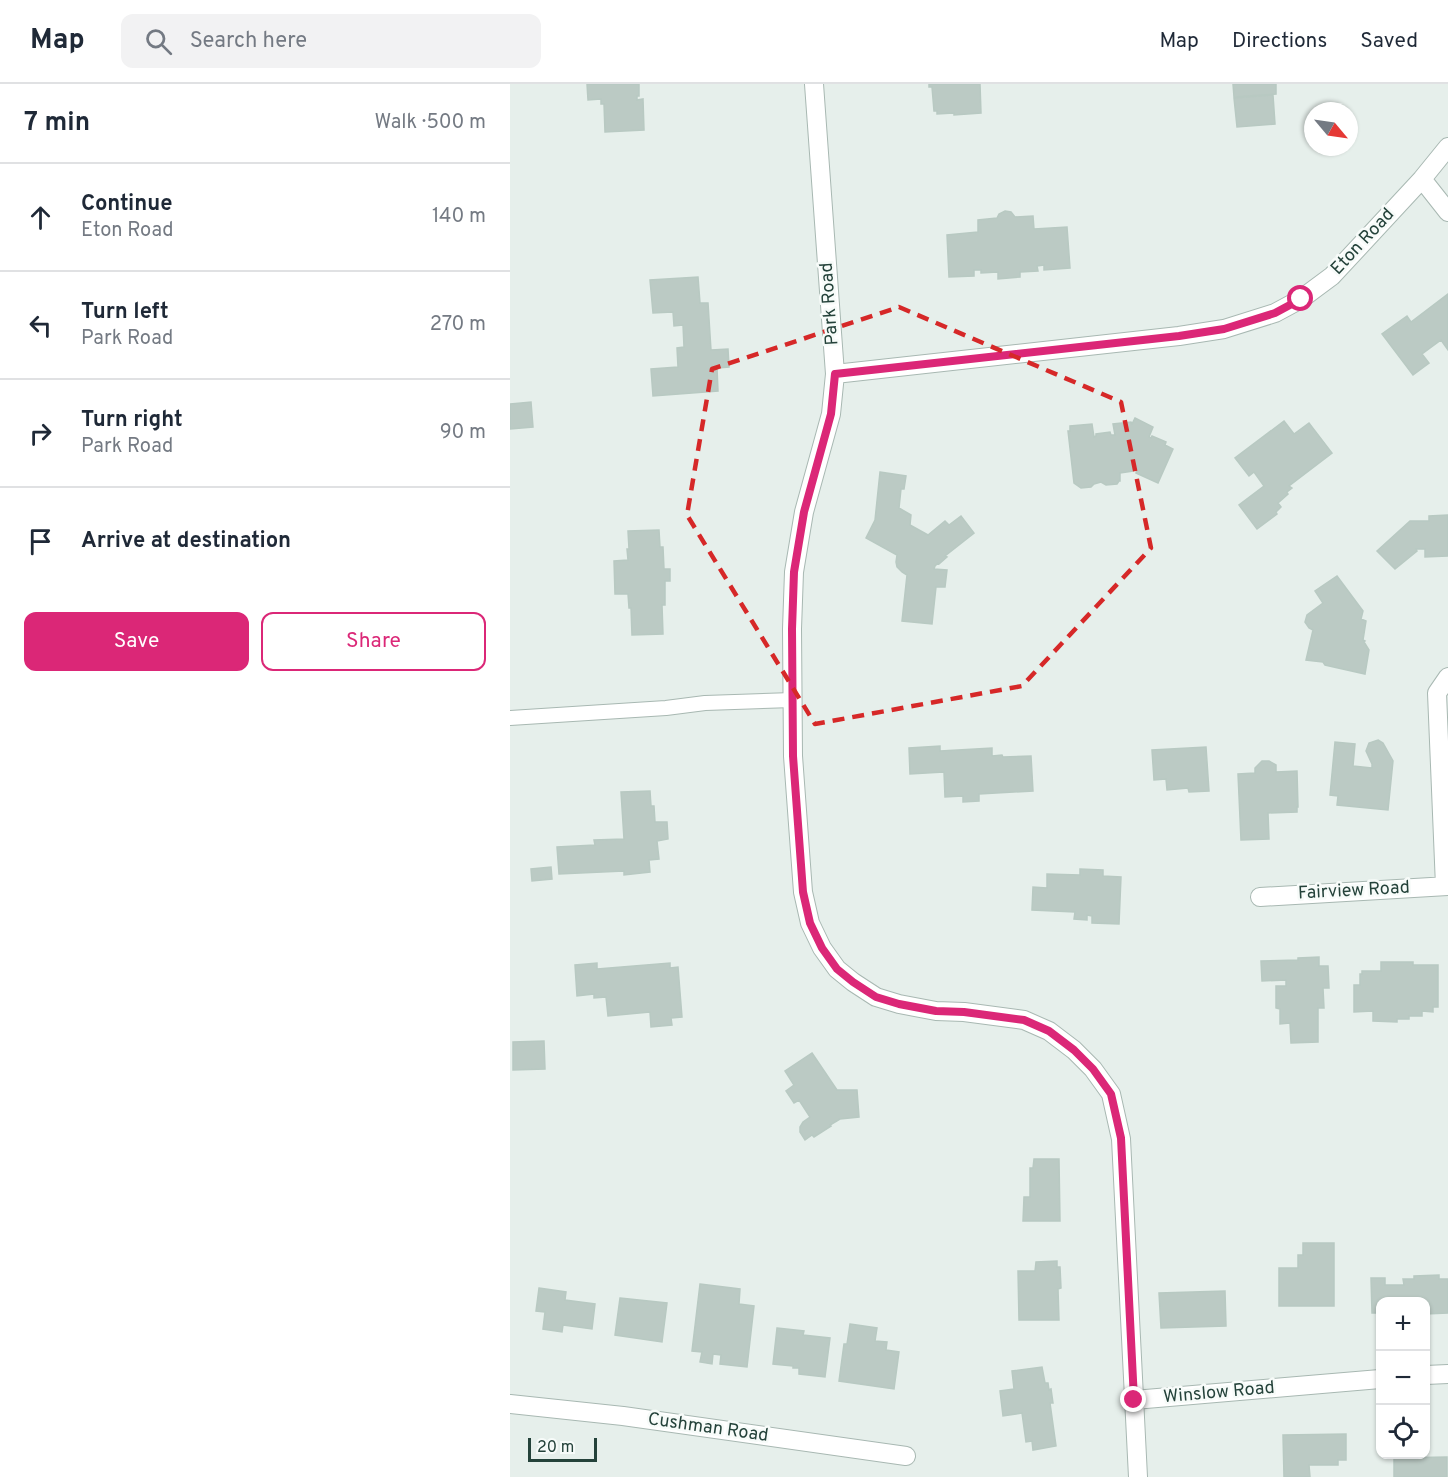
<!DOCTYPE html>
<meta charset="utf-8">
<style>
:root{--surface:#fff;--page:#f2f2f3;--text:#1f2937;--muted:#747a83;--line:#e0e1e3;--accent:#db2777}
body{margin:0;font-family:Overpass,sans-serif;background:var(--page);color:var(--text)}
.controls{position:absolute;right:18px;bottom:18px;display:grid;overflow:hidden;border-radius:12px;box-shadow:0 2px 4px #0004}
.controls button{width:54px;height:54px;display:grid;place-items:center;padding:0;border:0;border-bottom:2px solid var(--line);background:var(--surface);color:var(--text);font:30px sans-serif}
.compass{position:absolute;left:794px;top:18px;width:54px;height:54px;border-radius:50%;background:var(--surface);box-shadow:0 2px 4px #0004;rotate:119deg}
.scale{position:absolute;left:18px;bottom:15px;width:69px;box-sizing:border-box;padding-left:6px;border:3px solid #24423a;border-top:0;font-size:16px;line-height:21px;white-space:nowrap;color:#24423a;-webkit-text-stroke:4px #f7fbf9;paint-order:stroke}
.stop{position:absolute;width:18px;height:18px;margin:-14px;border:4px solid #db2777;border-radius:50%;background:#fff}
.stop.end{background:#db2777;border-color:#fff;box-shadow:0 2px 6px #0008}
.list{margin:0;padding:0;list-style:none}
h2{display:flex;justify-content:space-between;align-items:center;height:78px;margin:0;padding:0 24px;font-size:26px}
h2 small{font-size:20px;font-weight:400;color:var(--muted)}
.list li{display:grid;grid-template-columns:39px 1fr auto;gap:18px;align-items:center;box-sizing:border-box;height:108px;padding:0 24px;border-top:2px solid var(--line)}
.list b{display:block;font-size:22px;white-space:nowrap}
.list p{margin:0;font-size:20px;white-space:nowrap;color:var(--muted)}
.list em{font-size:20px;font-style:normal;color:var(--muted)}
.actions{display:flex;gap:12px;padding:18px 24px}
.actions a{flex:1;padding:14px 0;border:2px solid var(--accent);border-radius:12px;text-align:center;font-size:21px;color:var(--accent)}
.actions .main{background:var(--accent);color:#fff}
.icon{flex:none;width:33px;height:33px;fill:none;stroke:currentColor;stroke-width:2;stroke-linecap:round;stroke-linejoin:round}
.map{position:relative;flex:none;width:938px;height:1393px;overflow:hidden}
header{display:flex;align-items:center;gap:36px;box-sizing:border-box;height:84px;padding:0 30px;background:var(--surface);border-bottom:2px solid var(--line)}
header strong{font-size:28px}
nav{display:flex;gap:33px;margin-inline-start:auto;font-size:21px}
.search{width:420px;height:54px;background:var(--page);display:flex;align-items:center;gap:15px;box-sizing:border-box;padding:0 21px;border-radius:12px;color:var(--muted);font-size:22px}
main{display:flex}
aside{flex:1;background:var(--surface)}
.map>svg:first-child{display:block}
.building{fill:#bbcac4;stroke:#b8c9c2;stroke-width:1.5}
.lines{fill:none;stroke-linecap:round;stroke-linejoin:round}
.lane-casing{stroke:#a8b8b2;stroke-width:16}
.street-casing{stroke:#a8b8b2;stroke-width:20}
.lane{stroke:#fff;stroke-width:14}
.street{stroke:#fff;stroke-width:18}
.route{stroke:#db2777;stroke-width:8}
.marked{fill:none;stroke:#d62828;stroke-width:4.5;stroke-dasharray:12 8;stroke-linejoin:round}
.labels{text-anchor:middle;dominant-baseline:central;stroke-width:5;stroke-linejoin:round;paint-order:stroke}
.street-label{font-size:18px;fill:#24423a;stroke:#f7fbf9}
</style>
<header>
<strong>Map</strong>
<div class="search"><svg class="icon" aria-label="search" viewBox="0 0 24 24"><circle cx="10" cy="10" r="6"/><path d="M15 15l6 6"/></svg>Search here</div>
<nav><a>Map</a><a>Directions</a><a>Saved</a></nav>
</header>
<main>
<aside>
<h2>7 min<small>Walk · 500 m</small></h2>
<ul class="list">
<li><svg class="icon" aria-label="ahead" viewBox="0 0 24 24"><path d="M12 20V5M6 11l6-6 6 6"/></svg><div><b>Continue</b><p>Eton Road</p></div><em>140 m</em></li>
<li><svg class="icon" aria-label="left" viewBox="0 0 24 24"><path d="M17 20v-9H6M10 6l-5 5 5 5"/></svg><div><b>Turn left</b><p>Park Road</p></div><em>270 m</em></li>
<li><svg class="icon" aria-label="right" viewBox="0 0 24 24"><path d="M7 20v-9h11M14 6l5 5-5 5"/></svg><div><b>Turn right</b><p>Park Road</p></div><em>90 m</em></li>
<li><svg class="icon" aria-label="arrive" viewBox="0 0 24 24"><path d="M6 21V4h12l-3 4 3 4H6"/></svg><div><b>Arrive at destination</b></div></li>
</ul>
<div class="actions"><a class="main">Save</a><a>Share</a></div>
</aside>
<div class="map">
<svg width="938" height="1393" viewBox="0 0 938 1393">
<rect width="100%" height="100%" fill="#e6efeb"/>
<!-- building -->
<path class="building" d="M77 0H129V12H127V16L133 15 134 46 95 48 94 20H91V15L78 16Z
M419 0H470L471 29 444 31V29L427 30V27H424L422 3H419Z
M723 0H766V10L724 13Z
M763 11 765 40 727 43 724 14Z
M495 127 501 128 505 133 523 132 524 145 557 143 560 184 534 186V181L527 182 528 187 510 188V193L488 195V188L471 189V186H464V192L439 193 437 151 468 148V136L487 134 489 130Z
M188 193 190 219H198L201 266 218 265 219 283 207 284 208 307 143 312 141 285 168 283 167 264 174 263 173 241 164 242 163 228 143 229 140 196Z
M938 210V266L931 256 912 270 919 279 903 291 872 250 897 232 901 238Z
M21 318 23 343 0 345V320Z
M625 334 643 343 639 353 641 354 642 352 656 358 655 361 663 365 648 399 626 389 627 385 624 384 623 387 610 389V397H609L607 400 596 401 591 398 584 400 581 403 571 404 564 399 558 347H560V342L582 340 584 353 586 352V350L600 348 601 351H605L603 340 621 338 622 340Z
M774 337 784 350 799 339 822 369 779 402 782 404 777 408 778 410 768 419 771 423 766 428 767 430 747 445 729 421 754 402 744 388 739 392 725 374Z
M370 388 396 392 394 405H391L389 424 401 431 400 441 418 451 435 437 439 441 451 432 464 449 435 472 437 473 429 480 428 479 425 482 424 485 437 486 435 503H426L422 540 392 537 397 491 392 488 387 483 386 478 387 471 356 454 365 436Z
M938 431V472L915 473V465H906L907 467 885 485 867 467 900 437H919V432Z
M149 446 150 463H153L154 485H160V497H155V521H152L153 550 122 551 121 524H119L118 510H105L104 477 118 476 117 465H119L118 447Z
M827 492 853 527 851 535 856 537 853 556 855 557 854 558 859 566 855 590 815 581 813 578 796 576 803 546 799 544 795 538 797 531 813 519 805 507Z
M868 656 873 659 883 677 878 726 827 721 828 712 820 711 825 658 845 660 843 682 862 684V680L856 667 859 659Z
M430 662V667L482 664V672L492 671 493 673 521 672 523 707 469 710V717L453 718V712L435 713 434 688 400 690 399 664Z
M696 663 699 707 679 708 678 704 657 706 656 695 644 696 642 666Z
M752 677H759L766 681V688L787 687 788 723H787V728L758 729 759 755 731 756 728 690 745 689V684Z
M140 707 141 722H144L145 738H157L158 755 147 757 149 775 139 776 140 788 114 791V787L49 790 47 763 85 761 84 756 114 755 111 708Z
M41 783 42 795 22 797 21 785Z
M570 785 593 786V792L611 793 609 840 582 839V832L577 831V836L564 835 565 828 522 826 523 803 537 804V790L570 791Z
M809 873V882H818L819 904H813L814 924H808V958L781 959 780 939 770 940V925L766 924V902H776V896L752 897 751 877 788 876V874Z
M871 878H903V881H928V923H923V928L912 927V932H899V935H887V938L863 937V927L844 928V901H850V890H852V887H871Z
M87 879V885L160 879V884L168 883 172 933 161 934 162 941 141 943 140 928 98 932 96 913 84 914V910L67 912 65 881Z
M34 957 35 985 3 986V958Z
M302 969 327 1006H347L349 1033 330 1035 320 1041 321 1042 304 1053 302 1051 295 1056 290 1048V1043L293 1038 300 1033 289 1016 284 1019 276 1007 284 1001 275 987Z
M524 1075H549L550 1137H513L514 1113H520V1084H523Z
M793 1159H824V1222H769V1184H788V1171H793Z
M547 1177V1183H550L551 1204 548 1205 549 1236H509L508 1187H525L526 1178Z
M929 1191V1195H938V1229L916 1230V1218H870V1229H862L861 1194H875V1201H894L893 1195H904V1192Z
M190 1200 230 1205 229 1220 244 1222 237 1283 210 1280 211 1271 203 1270 202 1280 190 1278 192 1268 182 1267Z
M29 1204 56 1208 55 1216 85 1220 82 1245 53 1241 52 1248 33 1245 35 1228 26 1227Z
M715 1207 716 1242 651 1244 649 1209Z
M110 1214 157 1219 152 1258 105 1251Z
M340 1240 367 1244 365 1257 377 1258 376 1266 389 1268 384 1305 329 1297 334 1260H337Z
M267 1244 294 1247 293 1251 320 1254 315 1293 289 1290V1284H283V1282L263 1280Z
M532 1283 535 1299H538L539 1306 541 1305 543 1319H540L546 1362 523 1366 522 1357 516 1358 512 1329 493 1332 490 1307 504 1305 502 1287Z
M836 1350V1376H828V1381H799L800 1393H774L773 1351Z
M937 1373V1393H884V1374Z"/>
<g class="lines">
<!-- lane casing -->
<g class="lane-casing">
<path id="lane" d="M0 634 156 624 195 619 283 616"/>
</g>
<!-- street casing -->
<g class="street-casing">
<path id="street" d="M304 0 325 290 321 330 294 428 284 488 282 545 283 672 293 808 300 839 312 864 327 885 343 898 366 913 389 920 426 927 454 928 514 936 539 947 564 966 583 985 601 1010 611 1055 628 1393
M912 95 938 128
M325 290 669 252 714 245 765 229 791 215 822 192 912 95 938 63
M935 802 927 609 938 593
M750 813 938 802
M916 1291 938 1290
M624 1316 870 1295
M0 1320 113 1332 396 1372"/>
</g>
<!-- lane -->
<use href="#lane" class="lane"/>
<!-- street -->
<use href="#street" class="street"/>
</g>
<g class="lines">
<!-- route -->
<path class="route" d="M624 1316 611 1054 601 1010 583 985 564 966 539 947 514 936 454 928 426 927 389 920 366 913 343 898 327 885 312 864 300 839 293 808 283 672 282 545 284 488 294 428 321 330 325 290 669 252 714 245 765 229 791 215"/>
</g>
<!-- marked area -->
<path class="marked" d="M389 223 611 318 641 464 512 602 305 640 177 431 202 285Z"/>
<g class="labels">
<!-- street labels -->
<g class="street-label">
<text transform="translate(853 158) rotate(-47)">Eton Road</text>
<text transform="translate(320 220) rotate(-94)">Park Road</text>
<text transform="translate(844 807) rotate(-3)">Fairview Road</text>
<text transform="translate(709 1309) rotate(-5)">Winslow Road</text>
<text transform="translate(198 1344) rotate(8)">Cushman Road</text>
</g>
</g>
</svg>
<div class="controls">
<button>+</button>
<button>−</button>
<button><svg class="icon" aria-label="locate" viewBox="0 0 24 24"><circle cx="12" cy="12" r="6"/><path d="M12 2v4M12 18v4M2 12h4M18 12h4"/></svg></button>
</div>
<svg class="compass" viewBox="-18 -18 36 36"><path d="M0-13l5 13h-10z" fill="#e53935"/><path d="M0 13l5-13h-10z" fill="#747a83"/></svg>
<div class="scale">20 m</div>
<div class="stop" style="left:791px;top:215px"></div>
<div class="stop end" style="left:624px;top:1316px"></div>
</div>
</main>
